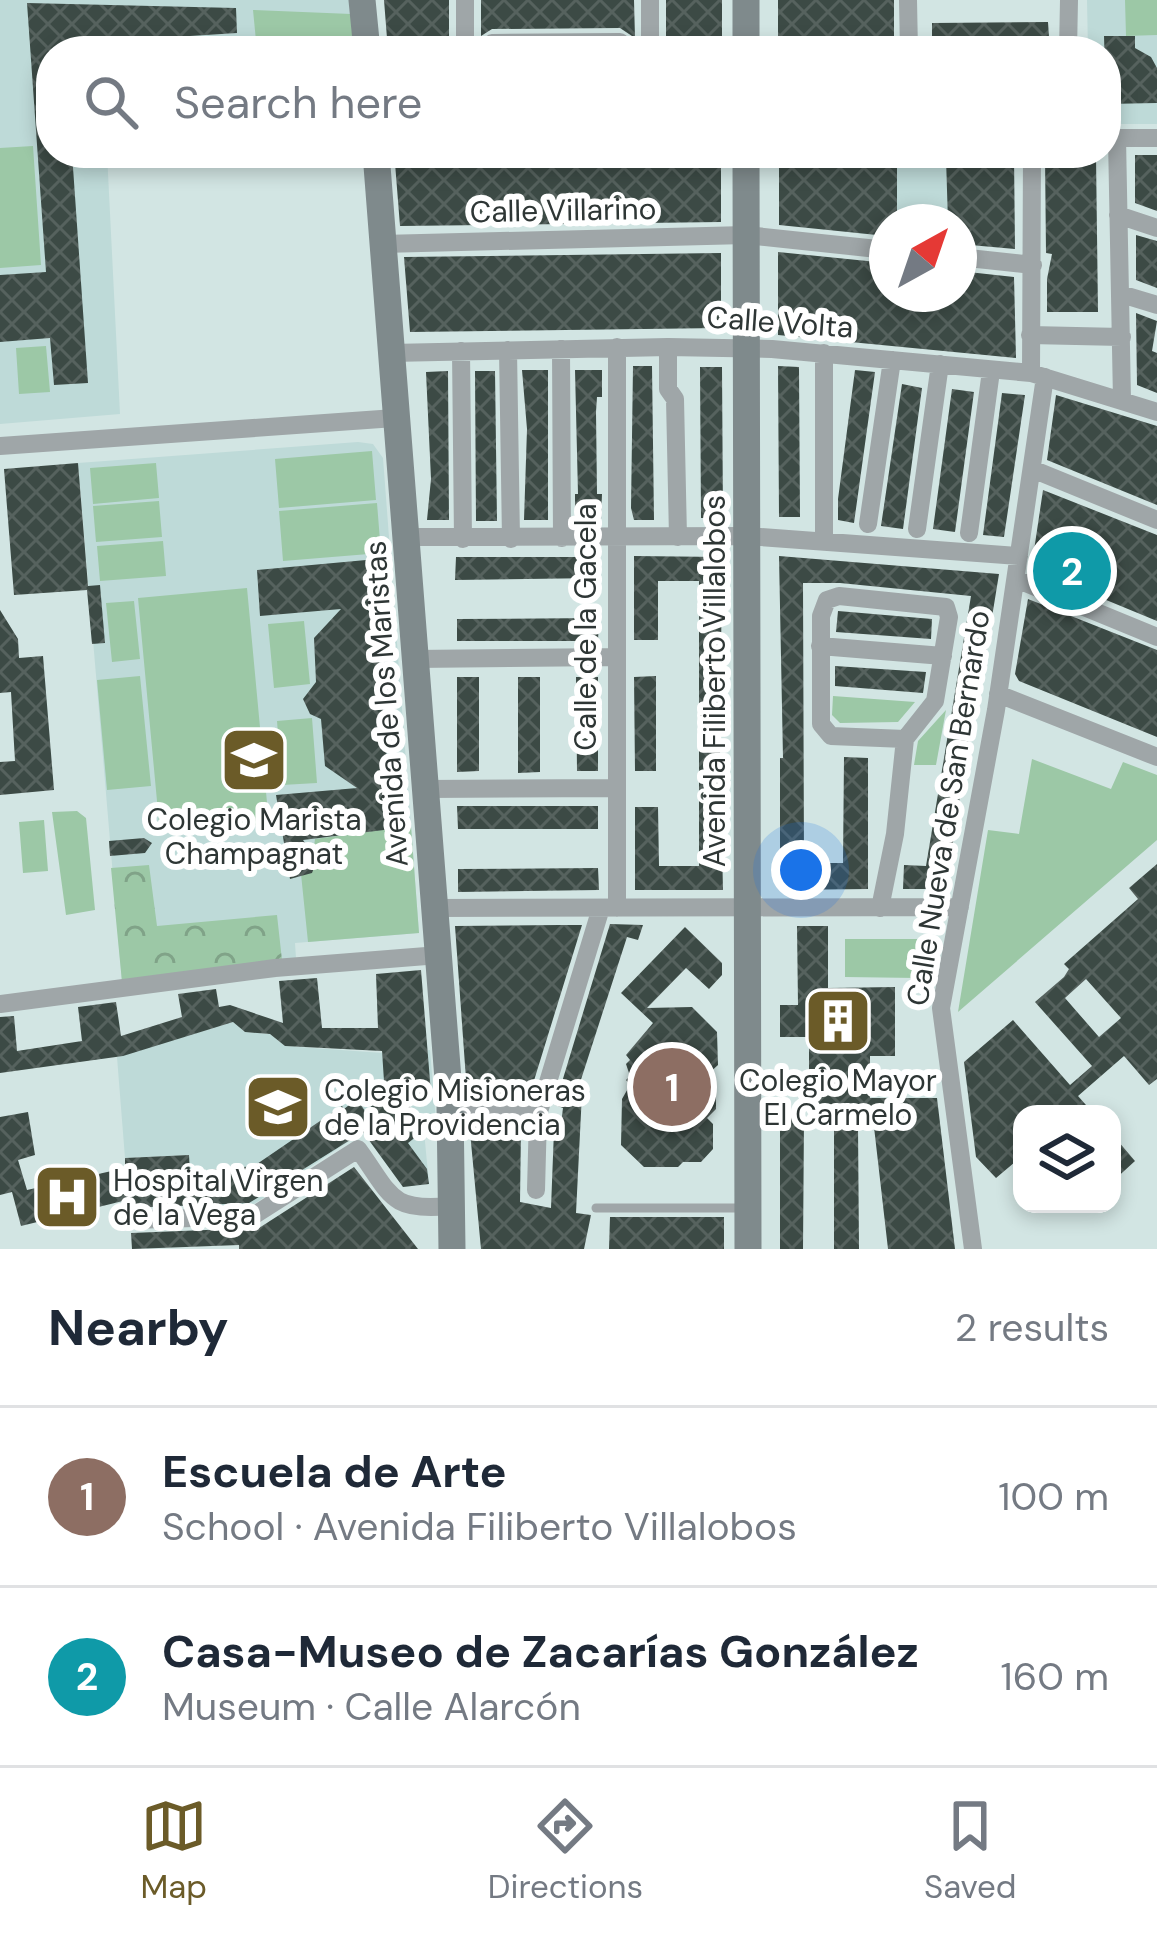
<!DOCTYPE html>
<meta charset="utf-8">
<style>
:root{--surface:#fff;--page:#f2f2f3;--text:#1f2937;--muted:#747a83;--line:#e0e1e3;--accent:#6b5b28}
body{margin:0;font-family:"DM Sans",sans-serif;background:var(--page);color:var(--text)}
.controls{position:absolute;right:36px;bottom:36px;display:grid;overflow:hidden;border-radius:24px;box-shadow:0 6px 18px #0003}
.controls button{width:108px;height:108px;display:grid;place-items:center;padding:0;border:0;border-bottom:3px solid var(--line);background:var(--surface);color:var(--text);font:60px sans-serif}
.compass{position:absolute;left:869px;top:204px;width:108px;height:108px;border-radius:50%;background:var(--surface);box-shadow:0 6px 18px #0003;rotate:40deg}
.you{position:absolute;left:801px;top:870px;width:42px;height:42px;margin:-30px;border:9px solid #fff;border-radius:50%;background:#1a73e8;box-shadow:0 0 0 18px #1a73e833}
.badge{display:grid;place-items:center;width:78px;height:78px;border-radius:50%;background:var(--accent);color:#fff;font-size:39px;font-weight:700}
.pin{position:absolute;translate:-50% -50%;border:6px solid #fff;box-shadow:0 3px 12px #0006}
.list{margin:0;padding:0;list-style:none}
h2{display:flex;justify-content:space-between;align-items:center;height:156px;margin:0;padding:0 48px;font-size:51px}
h2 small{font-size:39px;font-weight:400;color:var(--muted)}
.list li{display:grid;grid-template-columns:78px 1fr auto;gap:36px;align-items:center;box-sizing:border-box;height:180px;padding:0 48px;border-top:3px solid var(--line)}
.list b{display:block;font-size:45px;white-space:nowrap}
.list p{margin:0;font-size:39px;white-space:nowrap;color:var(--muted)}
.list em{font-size:39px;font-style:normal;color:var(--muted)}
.icon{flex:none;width:66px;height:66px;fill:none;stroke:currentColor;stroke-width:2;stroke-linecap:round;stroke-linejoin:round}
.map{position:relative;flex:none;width:1157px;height:1249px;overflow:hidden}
.search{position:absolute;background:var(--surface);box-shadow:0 6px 18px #0003;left:36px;right:36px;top:36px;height:132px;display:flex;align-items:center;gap:30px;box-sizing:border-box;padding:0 42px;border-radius:48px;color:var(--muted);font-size:45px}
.sheet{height:516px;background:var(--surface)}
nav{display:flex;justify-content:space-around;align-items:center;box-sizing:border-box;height:168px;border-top:3px solid var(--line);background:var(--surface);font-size:33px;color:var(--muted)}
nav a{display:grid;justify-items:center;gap:6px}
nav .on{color:var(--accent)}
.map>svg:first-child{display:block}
.built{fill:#bedad8}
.green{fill:#9cc8a6}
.forest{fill:url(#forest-crowns)}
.building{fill:url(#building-cross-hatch);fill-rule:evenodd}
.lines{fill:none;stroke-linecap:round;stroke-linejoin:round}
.lane{stroke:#9fa6a8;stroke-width:9}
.street{stroke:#9fa6a8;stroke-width:18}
.secondary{stroke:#7f8a8c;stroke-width:27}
.labels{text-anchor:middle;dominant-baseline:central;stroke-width:12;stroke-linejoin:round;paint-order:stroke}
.street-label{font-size:30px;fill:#2e3635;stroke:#fff}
.poi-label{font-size:30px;fill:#2e3635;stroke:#fff}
</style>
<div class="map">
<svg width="1157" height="1249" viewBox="0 0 1157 1249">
<defs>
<pattern id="forest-crowns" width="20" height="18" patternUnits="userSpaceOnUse" patternTransform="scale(3)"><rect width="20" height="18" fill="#9cc8a6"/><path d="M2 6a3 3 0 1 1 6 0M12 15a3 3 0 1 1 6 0" fill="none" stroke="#80a388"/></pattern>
<pattern id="building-cross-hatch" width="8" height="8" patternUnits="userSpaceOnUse" patternTransform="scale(3)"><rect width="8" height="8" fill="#3c4a45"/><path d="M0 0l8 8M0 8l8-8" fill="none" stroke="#56625e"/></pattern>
</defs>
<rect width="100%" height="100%" fill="#d2e5e3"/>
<!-- built -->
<path class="built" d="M0 0H349L353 51H51V153H107L120 414 0 424Z
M1087 0H1157V124H1106V51H1088Z
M988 157 983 246 959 244V222H887V236L855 233V159Z
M358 442 373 444 383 458 419 933 295 943 296 958 122 982 78 463Z
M233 1022 245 1032 270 1034 285 1046 383 1053 430 1050 436 1121 424 1131 429 1184 403 1187 363 1132 254 1204 191 1207 189 1155 125 1158 117 1057Z"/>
<!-- green -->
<path class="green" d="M1125 0H1157V35L1126 36Z
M253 10 351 14 353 51H257Z
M33 146 41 265 0 268V148Z
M46 346 50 392 19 394 16 348Z
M372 451 376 500 279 508 275 459Z
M156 463 159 498 93 504 90 468Z
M159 501 162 537 96 542 93 506Z
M377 503 381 553 283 561 279 511Z
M163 541 166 576 100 581 97 546Z
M247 588 269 824 160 833 138 598Z
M134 601 140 659 112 662 106 603Z
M304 621 310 684 274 688 268 624Z
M140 676 151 786 107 790 97 680Z
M833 696 915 702 898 722 840 723 832 715Z
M946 710 936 765H914L918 741Z
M312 718 317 783 282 785 277 721Z
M1032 759 1111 789 1123 762 1157 775V840L958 1012 988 830 1019 834Z
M77 811 86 818 95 910 66 915 52 812Z
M44 820 48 871 23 873 19 822Z
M411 826 419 933 308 942 301 874 317 860 313 853 315 839Z
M845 939H917V978L845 977Z"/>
<!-- forest -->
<path class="forest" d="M149 865 157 926 277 915 282 960 122 982 111 868Z"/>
<!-- building -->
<path class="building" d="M384 0H449V51H388Z
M481 0H634L635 38 620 28 492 29 481 36Z
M666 0H722V51H666Z
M778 0H894V51H778Z
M27 3 236 8 237 33 64 44 65 51H51V153H72L88 383 54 385 50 338 0 342V275L46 272Z
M1048 22 1049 37 932 38V23Z
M1104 36H1135V48L1151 57 1157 68V103L1106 104Z
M1135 155H1157V211L1135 203Z
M1014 156 1015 249 959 244V222H948L946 158Z
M1045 156H1096L1098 312H1047V279L1052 254 1046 253Z
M897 158V222H887V236L779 225V160Z
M721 159V222L400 226 395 163Z
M1136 235 1157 241V288L1136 280Z
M778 252 887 263V294H959V271L1014 277 1016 358 778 335Z
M721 253V328L410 332 404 257Z
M1136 313 1157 321 1152 351 1157 353V393L1137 385Z
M633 366H652L654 520H634L631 508Z
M778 366 799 367 800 517H779Z
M700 367H722L723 518H701Z
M522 370H548V520H524L527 429Z
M575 370H602V397H597L596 412 597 494H602L601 520H575V494H578Z
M855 370 875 372 854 523 838 520V499Z
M448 371 449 520H427L431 479 426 372Z
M475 371H495L497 521H476Z
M902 384 922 388 903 529 881 526Z
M952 389 974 392 955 532 933 529Z
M1002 393 1025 395 1004 537 983 535Z
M1056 395 1157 426V505L1047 460Z
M78 463 88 586 100 585 105 643 92 644 87 590 14 595 4 469Z
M1043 490 1157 535V621L1036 571 1032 564Z
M634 556 722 557 720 759 723 890H635V807H658L659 866H699V581H658V640H634Z
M779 556 999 574 978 703H974L946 889H903L904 865 926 866 971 596 840 583H803L804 863H843L844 757 868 758V889L780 890V758H783Z
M456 557H598V578L455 580Z
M377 559 379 604H375L389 786 396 785 400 828 303 840 317 860 312 873 290 879 276 795 357 788 325 766 321 719 310 714 303 699 316 682 314 638 341 609 260 616 257 570Z
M1028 599 1157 650V737L1019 681 1015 674Z
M0 610 18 639 19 658 43 656 54 790 0 795V762L15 761 11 692 0 693Z
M838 611 932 619 931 639 836 632Z
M599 618 598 641H457V619Z
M835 666 926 672 923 693 835 686Z
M656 676V771H635L634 677Z
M457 677H479V771L457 772Z
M518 677H540V772L518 773Z
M576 677H598V771H577Z
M457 806H598V829H458Z
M144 838 152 843 145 853 110 856 109 841Z
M1157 864V1079L1149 1085 1124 1056 1078 1096 1094 1114H1022V1156L996 1178 976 1157 964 1062 1013 1020 1070 1085 1092 1066 1035 1002 1064 977 1069 969 1064 964 1138 899 1129 888ZM1086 979 1121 1018 1099 1037 1065 998Z
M598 868 599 890 458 892V869Z
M610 924 643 925 638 940 627 937 577 1092 582 1093 576 1213 591 1215 584 1249H481L469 1121 521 1127 520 1202 551 1208 554 1130 560 1131 563 1108 555 1105Z
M560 925H582L528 1100 467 1093 455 926Z
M797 926H828V988L895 987V1056H870V1098H937L955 1249H888L874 1127H858L859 1249H834V1117H809V1037H780V1005H798Z
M685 927 722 963V975L709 989 686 968 647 1008 692 1007 717 1032 718 1065 707 1075 716 1085V1109L707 1118 713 1124V1149L701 1162H683L678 1167H644L621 1145 622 1099 630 1085 626 1080 630 1076 626 1064 630 1060 626 1055 653 1023 621 993Z
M421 970 431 1093 402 1096 426 1129 408 1143 427 1169 429 1184 403 1187 363 1132 249 1203 128 1208 127 1200 21 1226 12 1192 0 1195V1117L28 1112 35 1155 18 1160 27 1190 125 1168V1158L189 1155 190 1172 254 1166 342 1106 344 1109 357 1099 365 1111 385 1096 382 1051 285 1046 270 1034 245 1032 233 1022 123 1056 0 1073V1017L14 1016 17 1051 82 1041 78 1007 116 1002 121 1036 182 1017 178 994 216 989 219 1007 230 1005 283 1023 279 981 317 978 322 1028H378L376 974Z
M780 1117H804L803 1249H780Z
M1112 1134 1135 1161 1112 1182Z
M354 1167 418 1249H239V1245L132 1249 131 1233 259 1228Z
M610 1217H724V1249H609Z"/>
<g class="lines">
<!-- lane -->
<path class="lane" d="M596 1208H742"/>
<!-- street -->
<path class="street" d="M908 0 909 51
M465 51V0
M492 51V43L620 42V51
M650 51V0
M931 51 1068 50
M1068 51 1069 0
M1108 138H1157
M1117 138 1122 400
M1118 215 1157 228
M382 244 746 235 887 250
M959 257 1033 265
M1121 294 1157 305
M1030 335 1122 337
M617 347V908
M668 347V389L675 399 678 537
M561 349 562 538
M508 350 511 539
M461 351 463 539
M391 353 668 347 772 349 1031 373 1157 412
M824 353V542
M1031 373 1032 153
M0 446 395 418
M1032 469 1157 520
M868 524 892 360
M917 529 940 364
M969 533 991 371
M406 537 747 536 1019 556
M1016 579 1157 637
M839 596 946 607 949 617 935 701 905 739 831 736 821 724V616L827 600Z
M820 646 943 656
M414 659 615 657
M998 694 1157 757
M425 789 615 788
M435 908 960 907
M880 908 895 834 905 739
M0 1004 275 968 439 955
M450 1105 538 1115
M536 1190 538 1115 601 908
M133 1220 253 1216 358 1149C391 1194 389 1212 449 1206
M973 1249 941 1008 996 710 1045 377"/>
<!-- secondary -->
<path class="secondary" d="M362 0 367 51
M746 51V0
M376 153 450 1105 452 1249
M746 153 748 1249"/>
</g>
<!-- icons -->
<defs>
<g id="school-square" transform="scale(3.45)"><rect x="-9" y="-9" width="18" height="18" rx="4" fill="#6b5b28" stroke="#fff"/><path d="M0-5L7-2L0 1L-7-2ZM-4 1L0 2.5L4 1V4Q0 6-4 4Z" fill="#fff"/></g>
<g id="building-square" transform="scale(3.45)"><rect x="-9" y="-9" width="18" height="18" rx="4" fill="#6b5b28" stroke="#fff"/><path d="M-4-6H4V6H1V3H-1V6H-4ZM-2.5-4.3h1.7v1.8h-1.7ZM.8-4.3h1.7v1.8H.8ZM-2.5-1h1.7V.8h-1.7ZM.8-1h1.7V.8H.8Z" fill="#fff"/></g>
<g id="hospital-square" transform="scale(3.45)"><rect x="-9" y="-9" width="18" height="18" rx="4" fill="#6b5b28" stroke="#fff"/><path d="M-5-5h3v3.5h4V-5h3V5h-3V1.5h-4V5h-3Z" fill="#fff"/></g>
</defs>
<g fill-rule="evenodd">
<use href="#school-square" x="254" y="760"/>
<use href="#building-square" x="838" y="1021"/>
<use href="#school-square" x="278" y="1107"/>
<use href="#hospital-square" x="67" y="1197"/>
</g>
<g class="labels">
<!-- street labels -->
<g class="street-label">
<text transform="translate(563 210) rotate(-1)">Calle Villarino</text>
<text transform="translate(780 322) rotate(4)">Calle Volta</text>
<text transform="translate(585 627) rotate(-90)">Calle de la Gacela</text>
<text transform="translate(714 681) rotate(-90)">Avenida Filiberto Villalobos</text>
<text transform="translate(386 704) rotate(-94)">Avenida de los Maristas</text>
<text transform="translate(948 808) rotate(-81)">Calle Nueva de San Bernardo</text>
</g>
<!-- poi labels -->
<g class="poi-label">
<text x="254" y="819">Colegio Marista<tspan x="254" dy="34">Champagnat</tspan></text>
<text x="838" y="1080">Colegio Mayor<tspan x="838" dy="34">El Carmelo</tspan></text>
<text x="324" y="1090" text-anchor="start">Colegio Misioneras<tspan x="324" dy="34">de la Providencia</tspan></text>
<text x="113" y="1180" text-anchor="start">Hospital Virgen<tspan x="113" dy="34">de la Vega</tspan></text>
</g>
</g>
</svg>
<div class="controls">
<button><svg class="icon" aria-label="layers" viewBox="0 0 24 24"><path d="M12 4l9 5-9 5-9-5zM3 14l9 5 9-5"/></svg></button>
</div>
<svg class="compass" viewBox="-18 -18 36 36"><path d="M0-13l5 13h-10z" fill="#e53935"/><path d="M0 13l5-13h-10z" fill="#747a83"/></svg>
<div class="you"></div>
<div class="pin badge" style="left:672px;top:1087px;background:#8d6e63">1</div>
<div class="pin badge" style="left:1072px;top:571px;background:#0f9aa8">2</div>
<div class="search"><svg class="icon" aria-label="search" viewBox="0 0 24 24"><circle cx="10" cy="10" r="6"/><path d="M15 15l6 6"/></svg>Search here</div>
</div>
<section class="sheet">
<h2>Nearby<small>2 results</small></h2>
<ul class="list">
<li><span class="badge" style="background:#8d6e63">1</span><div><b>Escuela de Arte</b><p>School · Avenida Filiberto Villalobos</p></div><em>100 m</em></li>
<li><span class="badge" style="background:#0f9aa8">2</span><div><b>Casa-Museo de Zacarías González</b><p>Museum · Calle Alarcón</p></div><em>160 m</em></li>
</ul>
</section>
<nav>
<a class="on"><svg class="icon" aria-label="map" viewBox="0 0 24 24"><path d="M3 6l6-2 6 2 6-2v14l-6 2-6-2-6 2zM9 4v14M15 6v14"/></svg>Map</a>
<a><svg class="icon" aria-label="directions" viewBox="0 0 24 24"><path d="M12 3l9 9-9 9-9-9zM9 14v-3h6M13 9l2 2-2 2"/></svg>Directions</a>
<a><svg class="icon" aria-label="saved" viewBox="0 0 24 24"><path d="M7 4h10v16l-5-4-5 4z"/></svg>Saved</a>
</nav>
